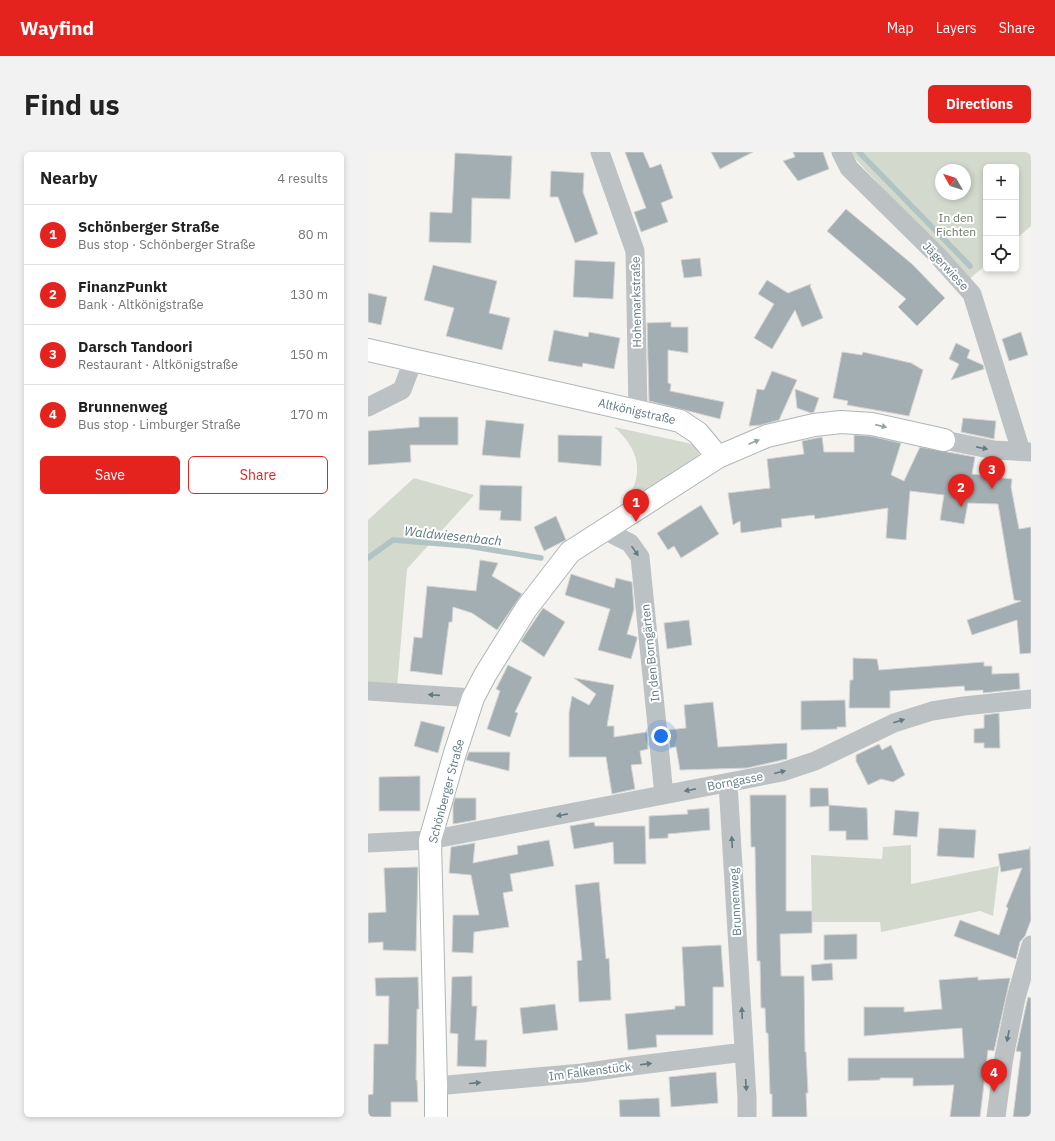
<!DOCTYPE html>
<meta charset="utf-8">
<style>
:root{--surface:#fff;--page:#f2f2f2;--text:#222;--muted:#767676;--line:#e0e0e0;--accent:#e4231f}
body{margin:0;font-family:"IBM Plex Sans",sans-serif;background:var(--page);color:var(--text)}
.controls{position:absolute;right:12px;top:12px;display:grid;overflow:hidden;border-radius:6px;box-shadow:0 2px 6px #0003}
.controls button{width:36px;height:36px;display:grid;place-items:center;padding:0;border:0;border-bottom:1px solid var(--line);background:var(--surface);color:var(--text);font:20px sans-serif}
.compass{position:absolute;left:567px;top:12px;width:36px;height:36px;border-radius:50%;background:var(--surface);box-shadow:0 2px 6px #0003;rotate:309deg}
.you{position:absolute;left:293px;top:584px;width:14px;height:14px;margin:-10px;border:3px solid #fff;border-radius:50%;background:#1a73e8;box-shadow:0 0 0 6px #1a73e833}
.badge{display:grid;place-items:center;width:26px;height:26px;border-radius:50%;background:var(--accent);color:#fff;font-size:13px;font-weight:700}
.pin{position:absolute;translate:-50% -33px;filter:drop-shadow(0 1px 2px #0008)}
.pin::after{content:'';position:absolute;top:21px;width:14px;height:12px;background:inherit;clip-path:polygon(0 0,100% 0,50% 100%)}
.list{margin:0;padding:0;list-style:none}
h2{display:flex;justify-content:space-between;align-items:center;height:52px;margin:0;padding:0 16px;font-size:17px}
h2 small{font-size:13px;font-weight:400;color:var(--muted)}
.list li{display:grid;grid-template-columns:26px 1fr auto;gap:12px;align-items:center;box-sizing:border-box;height:60px;padding:0 16px;border-top:1px solid var(--line)}
.list b{display:block;font-size:15px;white-space:nowrap}
.list p{margin:0;font-size:13px;white-space:nowrap;color:var(--muted)}
.list em{font-size:13px;font-style:normal;color:var(--muted)}
.actions{display:flex;gap:8px;padding:12px 16px}
.actions a{flex:1;padding:9px 0;border:1px solid var(--accent);border-radius:6px;text-align:center;font-size:14px;color:var(--accent)}
.actions .main{background:var(--accent);color:#fff}
.icon{flex:none;width:22px;height:22px;fill:none;stroke:currentColor;stroke-width:2;stroke-linecap:round;stroke-linejoin:round}
.map{position:relative;flex:none;width:663px;height:965px;overflow:hidden;border-radius:6px}
header{display:flex;align-items:center;gap:24px;box-sizing:border-box;height:56px;padding:0 20px;background:var(--accent);color:#fff}
header strong{font-size:19px}
nav{display:flex;gap:22px;margin-inline-start:auto;font-size:14px}
.intro{display:flex;align-items:center;justify-content:space-between;box-sizing:border-box;height:96px;padding:0 24px}
h1{margin:0;font-size:28px}
.button{padding:10px 18px;border-radius:6px;background:var(--accent);color:#fff;font-size:14px;font-weight:700}
main{display:flex;gap:24px;padding:0 24px}
aside{flex:1;background:var(--surface);border-radius:6px;box-shadow:0 2px 6px #0003}
.map>svg:first-child{display:block}
.green{fill:#d4d9ce;fill-rule:evenodd}
.lines{fill:none;stroke-linecap:round;stroke-linejoin:round}
.stream{stroke:#b1c3c3;stroke-width:5.5}
.building{fill:#a2aeb1;stroke:#d5d4d2}
.secondary-casing{stroke:#aeb6b8;stroke-width:24}
.street{stroke:#bcc2c4;stroke-width:19}
.secondary{stroke:#fff;stroke-width:22}
.oneway{fill:#91a2a7}
.oneway2{fill:#627a81}
.labels{text-anchor:middle;dominant-baseline:central;stroke-width:4;stroke-linejoin:round;paint-order:stroke}
.park-label{font-size:12px;fill:#6b7861;stroke:#fff}
.street-label{font-size:12px;fill:#627a81;stroke:#fff}
.water-label{font-size:13px;font-style:italic;fill:#597678;stroke:#fff}
</style>
<header>
<strong>Wayfind</strong>
<nav><a>Map</a><a>Layers</a><a>Share</a></nav>
</header>
<div class="intro"><h1>Find us</h1><a class="button">Directions</a></div>
<main>
<aside>
<h2>Nearby<small>4 results</small></h2>
<ul class="list">
<li><span class="badge">1</span><div><b>Schönberger Straße</b><p>Bus stop · Schönberger Straße</p></div><em>80 m</em></li>
<li><span class="badge">2</span><div><b>FinanzPunkt</b><p>Bank · Altkönigstraße</p></div><em>130 m</em></li>
<li><span class="badge">3</span><div><b>Darsch Tandoori</b><p>Restaurant · Altkönigstraße</p></div><em>150 m</em></li>
<li><span class="badge">4</span><div><b>Brunnenweg</b><p>Bus stop · Limburger Straße</p></div><em>170 m</em></li>
</ul>
<div class="actions"><a class="main">Save</a><a>Share</a></div>
</aside>
<div class="map">
<svg width="663" height="965" viewBox="0 0 663 965">
<rect width="100%" height="100%" fill="#f4f3ef"/>
<!-- green -->
<path class="green" d="M481 0H663V74L648 87V15H618V113L600 128ZM573 18H597V42H573Z
M246 275 329 293 331 303 278 338H264C276 314 266 292 246 275Z
M46 326 106 343 39 417 29 536H0V368Z
M543 693V732L631 714 625 764 612 759 513 780 512 770H444L443 703 514 707 515 695Z"/>
<g class="lines">
<!-- stream -->
<path class="stream" d="M491 0 602 114
M0 406 25 388 100 394 173 406"/>
</g>
<!-- building -->
<path class="building" d="M257 0H275L282 16 293 12 305 46 293 51 300 70 273 80 266 60 278 56Z
M343 0H385L352 17Z
M425 0H455L461 17 430 29 415 9 427 5Z
M87 1 144 4 142 47 104 46 103 91 61 90 62 60 84 61Z
M183 19 216 21 215 40 230 82 207 91 190 45H182Z
M478 57 544 112 577 146 549 174 530 155 538 147 459 79Z
M332 106 334 124 316 126 313 108Z
M207 108 247 110 245 147 205 145Z
M65 113 129 129 121 161 142 166 134 198 78 184 86 156 56 148Z
M399 128 420 141 443 132 442 134 455 166 434 175 427 158 404 197 386 186 406 152 390 142Z
M0 141 19 145 13 173 0 170Z
M303 170V175H320V201L300 198V231L303 232 302 239 356 250 352 267 281 249 279 171Z
M186 178 220 185 221 180 252 186 246 217 215 211 214 215 180 209Z
M653 180 660 203 641 209 634 187Z
M588 191 602 198 599 206 615 213 616 217 583 228 591 212 581 207Z
M474 200 494 203 495 200 543 211 555 218 541 264 479 253 480 249 465 246Z
M404 219 429 228 411 268 393 273 381 274 389 237 396 238Z
M427 237 451 246 446 260 443 261 429 256Z
M51 265H90V293H42L43 310 0 313V279L51 275Z
M595 266 628 269 626 287 593 280Z
M118 268 156 272 152 306 114 303Z
M190 283 234 284 233 314 190 310Z
M486 283 502 284 533 291 523 323 536 329 552 295 607 305 604 322 644 327 643 335 651 377 663 375V501L652 502 649 468 604 483 599 468 653 449 646 448 630 352 600 351 596 372 572 368 576 343 542 339 538 388 518 386 520 356 447 367 446 363 413 367 414 375 373 381 372 369 365 373 360 341 402 336 399 307 436 302 434 289 454 285 456 300H486Z
M112 333 154 334 153 369 132 368 133 359 111 358Z
M333 353 351 382 313 406 306 394 300 398 289 381Z
M188 364 198 388 176 399 166 375Z
M112 408 130 411 124 424 154 442 129 478 104 461 85 455 84 470H81L74 523 42 519 46 485 54 486 59 434 108 439Z
M203 422 246 436 248 426 264 430 266 457 259 482 269 485V487L263 507 230 498 242 457 197 443Z
M175 456 197 470 176 505 153 489Z
M321 468 324 493 299 497 296 471Z
M485 506 509 507 511 518 616 510V514H624V522L651 521 652 537 615 541V538L597 539 596 534 522 539V556H481L482 528H485Z
M140 513 164 525 147 560 150 561 142 585 119 577 132 539 128 537Z
M206 526 246 533 239 574H246V585L279 580 280 597 272 599 274 612 263 613 267 637 244 642 238 605H201V561L204 544 221 553 228 542Z
M477 548 478 575H469V577L433 578V549Z
M345 550 350 595 419 591V607L379 616 312 618 308 595 302 596 300 578 318 576 316 553Z
M631 561 632 596H616V591H606V577L616 576V563Z
M53 569 77 575 70 601 46 594Z
M511 592 514 598 523 593 537 623 525 630 513 627 500 633 488 609V603Z
M101 600H142L141 619 98 608Z
M52 624V659H11V625Z
M442 636H460L461 653 499 656 500 688H478V679H461V654L442 655Z
M382 643H418V759H444V781L412 782 413 824H436L437 900H438L440 941H438L439 965H404V942H402L400 881H398L397 856H393L392 809H389L387 695H383Z
M87 646H108V668L85 672V652Z
M341 656 342 678 300 682V686L281 687V664L320 662 319 658Z
M527 658 551 660 549 685 525 683Z
M226 670 227 674H277L278 712H246L245 690 206 697 202 674Z
M571 676 608 678 606 706 569 704Z
M181 688 186 714 142 722 145 739 135 741 141 775 106 780 105 801 84 800 85 763H111L103 723 81 721 83 695 107 691 105 711 150 702 149 694Z
M662 694 663 768 657 784 652 790 648 807 586 784 592 768 631 783 640 756 638 755 654 716 633 720 630 702 661 697Z
M50 715 48 799 15 798V790L0 791V761L18 760 16 716Z
M231 730 238 807 241 806 243 848 211 850 209 809 214 808 207 733Z
M489 782V807L456 808V783Z
M353 793 356 835H345V883H288L289 895 260 898 257 862 307 857V854H317L314 795Z
M464 811 465 828 444 829 443 813Z
M104 824V854H109L107 888H119L118 915 89 914 90 882 82 881 84 825Z
M50 825 51 857H49L48 928H49L50 950H23V965H0V943L5 942 6 892H20L21 844H8L7 826Z
M610 825V828L642 826V827L626 899 620 898 612 965H582L586 933 545 934V926H512V928L480 929V906H596L594 876 496 884V855H536V860L574 857 571 828Z
M660 845 663 846V965H645L653 900 648 899Z
M187 852 190 878 155 882 152 856Z
M348 920 350 951 303 955 301 925Z
M291 946 292 965H252L251 948Z"/>
<g class="lines">
<!-- secondary casing -->
<g class="secondary-casing">
<path id="secondary" d="M0 198 312 269 330 281 350 305
M68 965V934L62 688 87 601 105 546 117 523 158 457 202 400 350 305 399 284 446 273 473 270 504 272 576 288"/>
</g>
<!-- street -->
<path class="street" d="M232 0 267 99 270 259
M473 0 481 16 570 104 604 142 653 299
M0 255 34 238 45 209
M576 288 626 298 663 300
M236 378 262 391 272 405 296 643
M0 539 105 546
M360 631 379 946V965
M0 691 62 688 414 620 447 609 526 571 564 559 596 554 663 547
M68 934 214 921 256 915 376 900
M628 965 636 905 648 846 663 793"/>
<!-- secondary -->
<use href="#secondary" class="secondary"/>
</g>
<!-- one-way arrows -->
<defs><path id="oneway-solid" d="M-6-.8H1V-3.2L6.5 0L1 3.2V.8H-6Z"/></defs>
<g class="oneway">
<use href="#oneway-solid" transform="translate(513 274) rotate(13)"/>
<use href="#oneway-solid" transform="translate(386 290) rotate(-23)"/>
</g>
<g class="oneway2">
<use href="#oneway-solid" transform="translate(614 296) rotate(11)"/>
<use href="#oneway-solid" transform="translate(267 399) rotate(55)"/>
<use href="#oneway-solid" transform="translate(66 543) rotate(-176)"/>
<use href="#oneway-solid" transform="translate(531 569) rotate(-18)"/>
<use href="#oneway-solid" transform="translate(412 620) rotate(-14)"/>
<use href="#oneway-solid" transform="translate(322 638) rotate(169)"/>
<use href="#oneway-solid" transform="translate(194 663) rotate(169)"/>
<use href="#oneway-solid" transform="translate(364 690) rotate(-93)"/>
<use href="#oneway-solid" transform="translate(374 861) rotate(-93)"/>
<use href="#oneway-solid" transform="translate(640 884) rotate(101)"/>
<use href="#oneway-solid" transform="translate(278 912) rotate(-7)"/>
<use href="#oneway-solid" transform="translate(107 931) rotate(-5)"/>
<use href="#oneway-solid" transform="translate(378 933) rotate(86)"/>
</g>
<g class="labels">
<!-- park labels -->
<g class="park-label">
<text x="588" y="65">In den<tspan x="588" dy="14">Fichten</tspan></text>
</g>
<!-- street labels -->
<g class="street-label">
<text transform="translate(578 114) rotate(47)">Jägerwiese</text>
<text transform="translate(268 150) rotate(-91)">Hohemarkstraße</text>
<text transform="translate(269 259) rotate(13)">Altkönigstraße</text>
<text transform="translate(282 501) rotate(-96)">In den Borngärten</text>
<text transform="translate(367 629) rotate(-11)">Borngasse</text>
<text transform="translate(78 639) rotate(-75)">Schönberger Straße</text>
<text transform="translate(367 750) rotate(-93)">Brunnenweg</text>
<text transform="translate(222 919) rotate(-7)">Im Falkenstück</text>
</g>
<!-- water labels -->
<g class="water-label">
<text transform="translate(85 384) rotate(6)">Waldwiesenbach</text>
</g>
</g>
</svg>
<div class="controls">
<button>+</button>
<button>−</button>
<button><svg class="icon" aria-label="locate" viewBox="0 0 24 24"><circle cx="12" cy="12" r="6"/><path d="M12 2v4M12 18v4M2 12h4M18 12h4"/></svg></button>
</div>
<svg class="compass" viewBox="-18 -18 36 36"><path d="M0-13l5 13h-10z" fill="#e53935"/><path d="M0 13l5-13h-10z" fill="#767676"/></svg>
<div class="you"></div>
<div class="pin badge" style="left:268px;top:370px">1</div>
<div class="pin badge" style="left:593px;top:355px">2</div>
<div class="pin badge" style="left:624px;top:337px">3</div>
<div class="pin badge" style="left:626px;top:940px">4</div>
</div>
</main>
